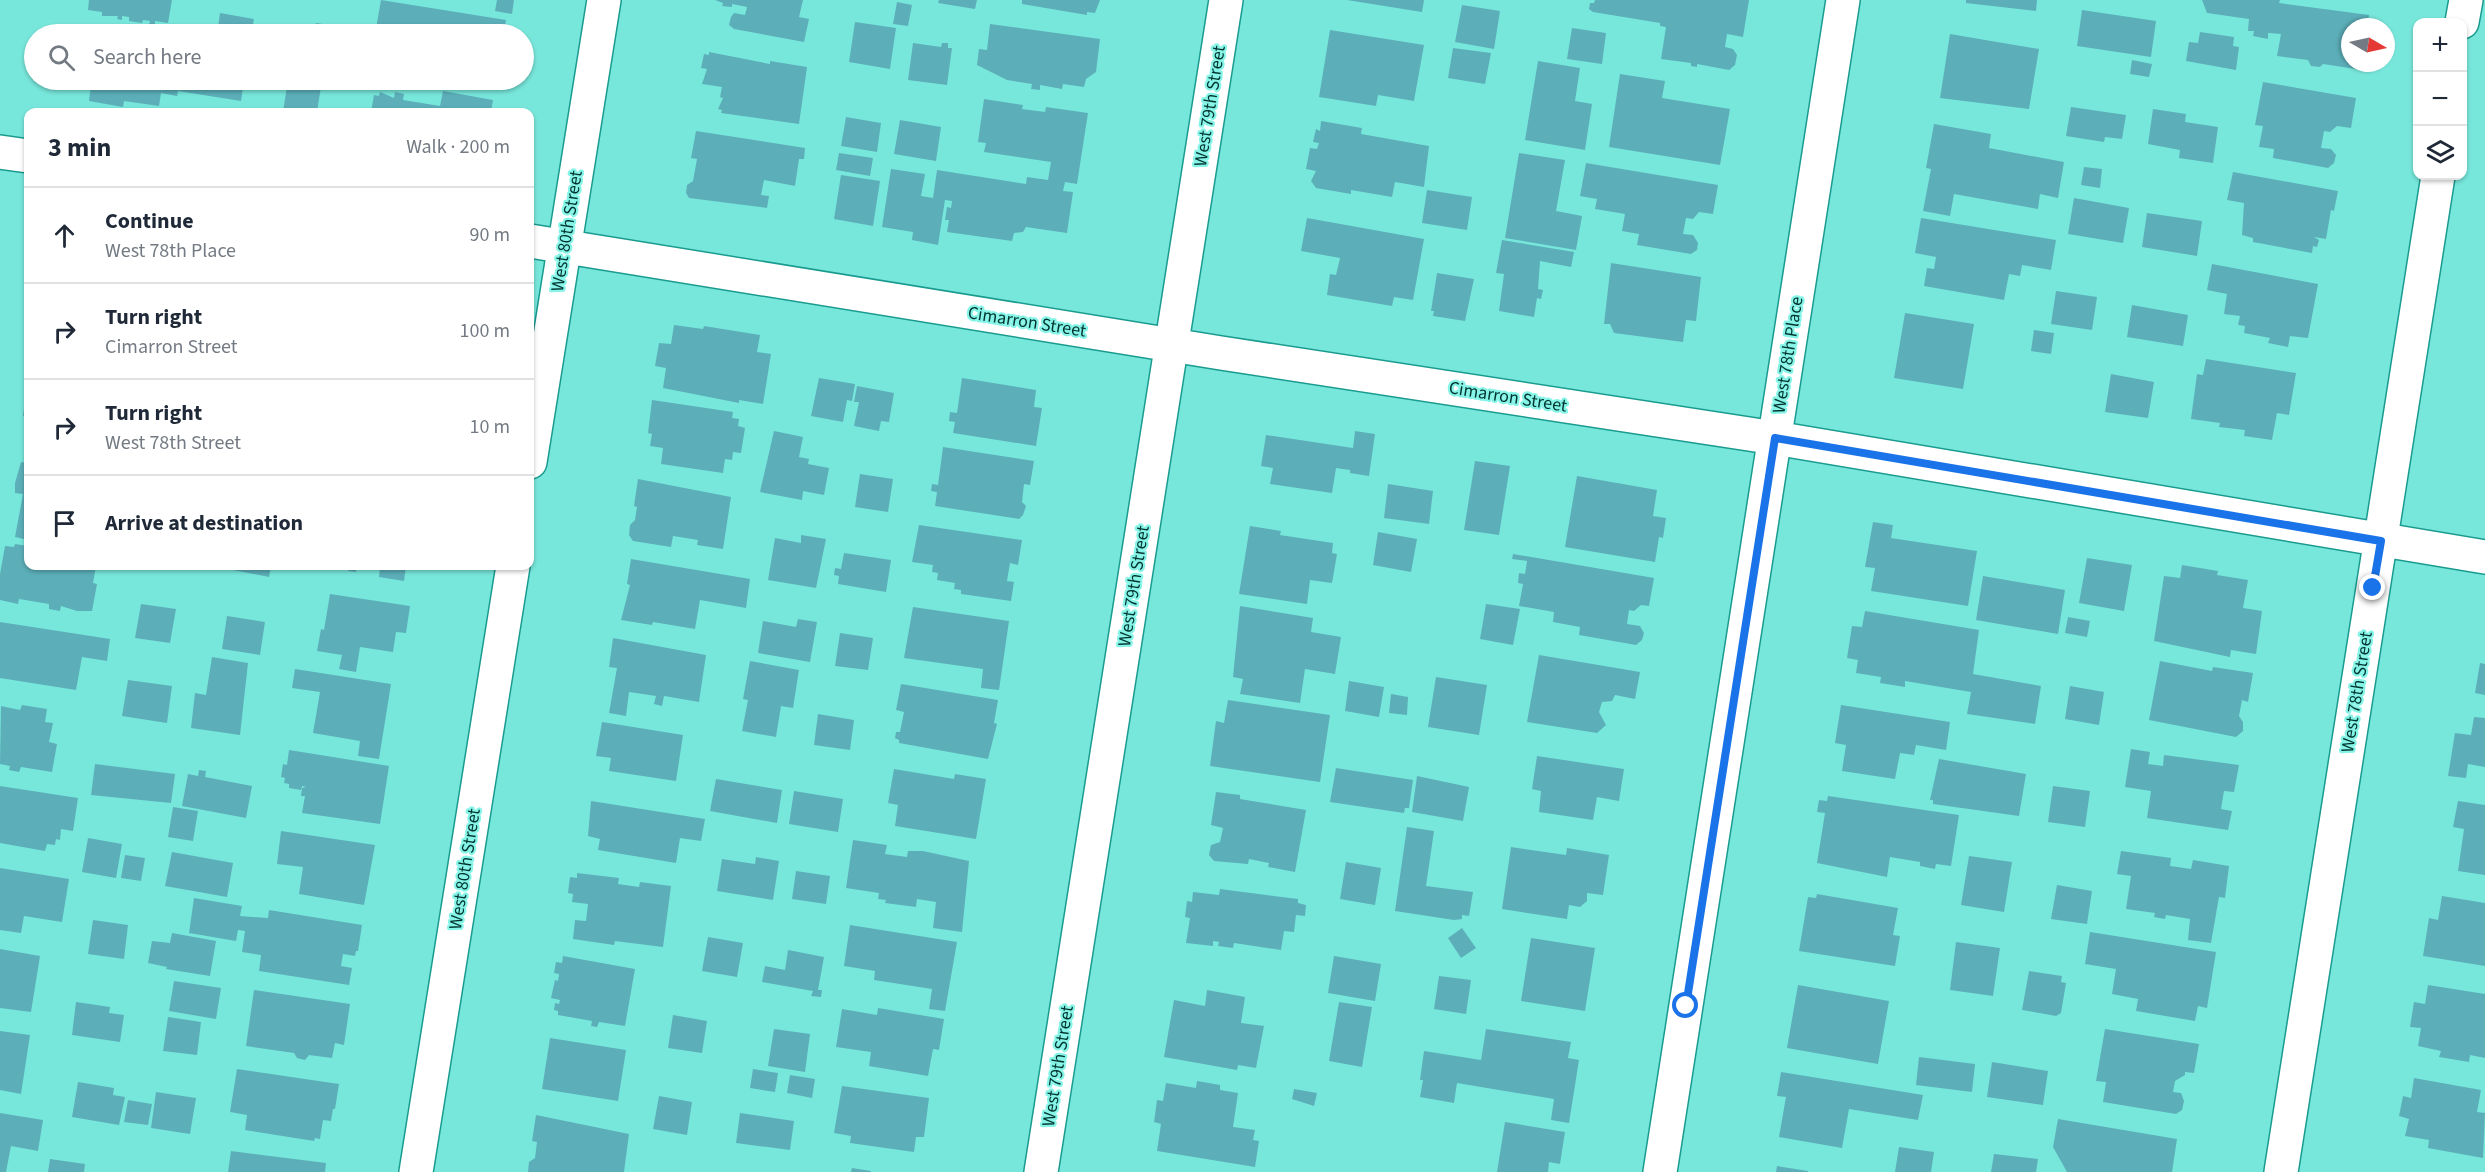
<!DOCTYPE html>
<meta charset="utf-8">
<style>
:root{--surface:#fff;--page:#f2f2f3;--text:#1f2937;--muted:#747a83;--line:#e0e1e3}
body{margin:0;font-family:"Source Sans 3",sans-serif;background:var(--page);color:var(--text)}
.controls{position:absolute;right:18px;top:18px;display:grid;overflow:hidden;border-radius:12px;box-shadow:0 2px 4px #0004}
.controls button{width:54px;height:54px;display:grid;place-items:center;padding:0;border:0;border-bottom:2px solid var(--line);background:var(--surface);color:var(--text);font:30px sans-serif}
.compass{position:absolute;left:2341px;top:18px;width:54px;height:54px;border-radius:50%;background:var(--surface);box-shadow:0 2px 4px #0004;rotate:99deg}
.stop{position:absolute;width:18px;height:18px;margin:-14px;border:4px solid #1a73e8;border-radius:50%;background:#fff}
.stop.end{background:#1a73e8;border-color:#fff;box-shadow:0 2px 6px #0008}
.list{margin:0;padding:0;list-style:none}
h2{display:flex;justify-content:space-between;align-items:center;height:78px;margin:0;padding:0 24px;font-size:26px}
h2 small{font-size:20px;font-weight:400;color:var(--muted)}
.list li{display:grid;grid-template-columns:39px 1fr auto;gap:18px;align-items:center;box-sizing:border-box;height:96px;padding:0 24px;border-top:2px solid var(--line)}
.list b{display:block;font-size:22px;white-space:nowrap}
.list p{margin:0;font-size:20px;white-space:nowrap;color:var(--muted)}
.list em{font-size:20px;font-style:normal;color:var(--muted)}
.icon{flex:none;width:33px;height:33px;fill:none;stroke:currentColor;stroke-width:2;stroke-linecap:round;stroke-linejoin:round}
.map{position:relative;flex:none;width:2485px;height:1172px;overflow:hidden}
.search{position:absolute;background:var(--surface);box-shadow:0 2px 4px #0004;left:24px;top:24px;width:510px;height:66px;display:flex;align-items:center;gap:15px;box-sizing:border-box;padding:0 21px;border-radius:33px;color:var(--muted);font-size:22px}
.panel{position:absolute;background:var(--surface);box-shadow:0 2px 4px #0004;left:24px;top:108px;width:510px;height:462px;border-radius:12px}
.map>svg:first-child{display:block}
.building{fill:#5cafb9}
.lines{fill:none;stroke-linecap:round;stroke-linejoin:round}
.minor-casing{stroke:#1a9b8f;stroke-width:36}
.minor{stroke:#fff;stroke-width:33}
.route{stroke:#1a73e8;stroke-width:8}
.labels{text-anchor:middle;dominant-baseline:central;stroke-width:4.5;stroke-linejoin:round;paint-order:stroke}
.street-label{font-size:18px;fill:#00332e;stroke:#86f5e8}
</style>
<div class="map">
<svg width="2485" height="1172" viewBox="0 0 2485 1172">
<rect width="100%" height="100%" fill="#78e7db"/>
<!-- building -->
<path class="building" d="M89 0H172L168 23 155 21V26L149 25 150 21 143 20 142 23 129 21V17L122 16V20L117 19 118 16H102V12L88 10Z
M381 0 506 20 504 34H375Z
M497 0H514L512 14 495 11Z
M715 0H803L799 17 809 19 804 42 734 29 729 25 731 17 734 13 745 15 747 7 732 4V7L722 6 723 3Z
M939 0H977L975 9 938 3Z
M1022 0H1100L1095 13 1087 12V15L1022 4Z
M1347 0H1424L1422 12Z
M1595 0H1749L1743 37 1727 34 1725 47 1733 49 1737 55 1735 65 1729 70 1697 64V67L1691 66V63L1661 59 1666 27 1660 26V23L1593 12 1589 9 1590 3H1594Z
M1966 0H2037L2036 11 1966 3Z
M2202 0H2280L2279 3 2369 15 2368 22 2376 19 2377 27H2350V63H2363L2362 70 2323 64 2320 67 2311 66 2308 60 2277 56 2281 34 2268 33V39L2253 36 2254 31H2248L2249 19 2207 13Z
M897 2 912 5 908 26 893 24Z
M1462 5 1500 11 1494 49 1455 42Z
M2082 10 2156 21 2151 57 2077 46Z
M220 13 254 19 251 34H217Z
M855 22 896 28 890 69 849 62Z
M316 23 354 29 353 34H303L304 27 315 29Z
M990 24 1100 39 1096 72 1086 79 1084 87 1063 84 1062 89 1040 85V90L1031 89 1032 84 1007 80 977 65 979 49 987 50Z
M1572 28 1606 33 1602 64 1567 59Z
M1330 30 1424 45 1414 101 1378 95 1376 106 1319 97Z
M2200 32 2234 37 2233 46 2239 47 2236 70 2186 61 2189 42 2198 43Z
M1950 34 2039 49 2029 109 1940 98Z
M913 43 941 47 942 43H948V48H952L947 85 908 80Z
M1453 48 1491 53 1485 84 1448 78Z
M709 52 770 64V61L807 67 799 124 721 113 722 110 718 109 723 98 720 97 722 87 702 84 707 69 701 68 704 54 709 55Z
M2132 60 2152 64 2149 77 2130 74Z
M1538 61 1580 68 1575 101 1592 104 1585 150 1525 140Z
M1620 74 1665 81 1662 98 1730 109 1720 165 1609 147Z
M86 80H244L241 101 178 91 177 96 161 93 159 106 124 101 123 107 89 101 91 85 85 84Z
M288 80H322L317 112H283Z
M2263 82 2356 98 2351 128 2337 126 2330 132 2324 131 2321 148 2331 149 2336 155 2334 163 2328 168 2273 158 2274 149 2259 147 2263 126 2255 125Z
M443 91 493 100 491 112H371L374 95 379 96 380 92 394 98 395 92 404 94 403 100 440 106Z
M984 99 1023 105 1022 109 1045 112 1046 107 1088 113 1077 184 1065 182 1063 191 1073 192 1067 233 1026 227 1023 232 1014 233 1012 241 947 232 949 220H945L947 207 951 208 952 201 945 200 938 245 912 240 913 232 882 227 891 169 925 174 921 196 933 198 937 170 1026 184 1027 177 1048 180 1051 162 984 152 986 143 978 142Z
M2071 107 2126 115 2122 139 2105 137 2104 142 2066 136Z
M2153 109 2186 114 2185 122 2218 127 2213 163 2179 158 2180 150 2148 144Z
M846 117 881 123 877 152 841 146Z
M900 120 941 127 936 161 894 154Z
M1321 121 1362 128 1361 134 1429 146 1424 187 1395 182 1392 197 1351 190V194L1316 188 1311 181 1316 171 1306 169 1310 148 1317 149 1319 143 1313 142 1316 129 1320 131Z
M1934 124 1991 134 1989 148 2064 162 2058 198 2040 194 2038 209 1954 194 1950 216 1923 211 1931 169 1926 168Z
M696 131 805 148 804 159H799L795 186 764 180 761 195 769 196 767 208 689 198 686 193 687 185 693 181 697 159 691 158Z
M839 153 873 158 870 176 836 170Z
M1519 153 1565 160 1556 211 1582 216 1576 250 1505 238Z
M1586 163 1718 185 1713 214 1699 212 1693 219 1686 218 1683 234 1693 235 1698 243 1697 250 1691 254 1637 245 1639 234 1622 231 1625 214 1595 209 1597 199 1580 196Z
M2084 167 2102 169 2100 188 2081 185Z
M2233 172 2338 191 2334 211 2331 210 2326 239 2314 237 2319 240 2317 247 2313 246 2312 253 2253 242V238L2242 235 2244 203 2227 200Z
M841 175 880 181 873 226 834 219Z
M1427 190 1472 197 1467 230 1422 223Z
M2074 198 2129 208 2123 243 2068 234Z
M2147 213 2202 221 2197 256 2142 247Z
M1307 218 1424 239 1413 300 1394 297 1392 306 1327 295 1330 274 1336 275 1340 258 1301 251Z
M1921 218 2056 240 2051 270 2022 265 2020 276 2009 274 2004 300 1924 286 1927 268 1934 269 1936 257 1915 253Z
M1502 240 1574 252 1571 267 1540 261 1538 289 1543 290 1541 299 1537 298 1534 317 1499 311 1504 274 1496 273Z
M1611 263 1701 277 1696 321 1686 320 1683 342 1614 333 1610 324H1604Z
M2212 264 2318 284 2308 338 2290 336 2288 347 2268 343 2270 338 2244 333 2245 326 2238 325 2240 316 2224 314 2227 294 2207 290Z
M1437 273 1474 279 1465 321 1433 316 1434 311H1431Z
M2056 291 2097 297 2092 330 2051 324Z
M2132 305 2188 315 2183 346 2127 337Z
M1905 313 1974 324 1963 389 1894 378Z
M674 325 703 329 704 326 760 335 757 352 771 354 763 404 739 400V403L663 388 666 368 655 366 659 343 671 344Z
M2034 330 2054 333 2051 354 2031 351Z
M2206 359 2296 373 2289 415 2277 413 2272 440 2244 436 2245 430 2219 427 2220 423 2191 419 2197 374 2203 375Z
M2111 374 2154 382 2148 418 2105 412Z
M819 378 855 384 852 401 847 400 843 422 811 416Z
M962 378 1036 390 1034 407 1042 408 1036 446 953 433 955 422 949 421 950 412 957 413Z
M857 386 894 393 889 422 881 421 879 431 854 426 859 402H854Z
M27 387 28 388V416H23Z
M652 400 733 412 732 418 739 419 738 426 745 428 741 453 733 452 732 460 725 459 723 473 661 464 663 448 650 446 652 434 648 433Z
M774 431 803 437 799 457 809 459 808 464 829 468 824 495 803 491 802 500 760 492Z
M1355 431 1375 434 1369 476 1350 473V470L1336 468 1332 493 1270 484 1273 468 1261 466 1266 435 1353 448Z
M943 447 1034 461 1030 485 1024 484 1022 502 1026 506 1023 515 1019 519 935 506 937 492 931 491 932 484 938 485Z
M1475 461 1510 466 1499 535 1464 530Z
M21 462 28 463V540L15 537 23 494 15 493V483Z
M860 474 893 479 888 512 855 507Z
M1577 476 1657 490 1653 516 1666 518 1663 538 1659 537 1655 562 1565 547Z
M638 479 731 497 723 549 697 545 698 540 673 536 671 547 633 541 629 535 630 525 635 520 637 507 634 506Z
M1388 484 1433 491 1429 524 1384 518Z
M1873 522 1893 525 1891 538 1977 551 1968 606 1871 591 1875 568 1865 567Z
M919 525 1022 540 1018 565 1010 563 1007 581 1014 582 1011 601 961 594V590L954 589 955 583 937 580 938 573 932 572 933 565 912 562Z
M1250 526 1281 531 1280 535 1333 543 1332 553 1337 554 1332 583 1310 580 1307 604 1239 594Z
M1378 532 1417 539 1411 572 1373 565Z
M801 535 826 539 816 588 768 580 775 538 801 543Z
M15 544 28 546V566H96L93 583 97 584 92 611H77L61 606 60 611 49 609V604L19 599 18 604 0 600V574L5 546 14 547Z
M844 553 891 560 886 592 838 584 839 576 834 575 835 568 841 569Z
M1513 554 1654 578 1649 606 1641 605 1634 611 1629 610 1627 624 1640 626 1644 633 1642 640 1636 645 1579 635 1580 627 1553 622 1554 612 1519 606 1523 584 1518 583 1519 573 1525 574 1527 561 1512 559Z
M2087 558 2132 565 2124 611 2079 603Z
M631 559 750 579 746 608 700 600 695 629 653 622 652 625 621 620 630 585 627 584Z
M2182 565 2218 571 2217 575 2248 580 2243 608 2262 611 2256 654 2231 650 2230 657 2154 641 2164 576 2180 578Z
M229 566H271L269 577 228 569Z
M349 566H357L356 572 348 571Z
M370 566H406L404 581 379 577 380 568Z
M1983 576 2065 590 2058 634 1976 620Z
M330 594 410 606 406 633 396 632 393 652 360 647 356 672 339 669 342 655 317 651 321 629 324 630Z
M141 604 176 609 170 643 135 638Z
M1486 604 1520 609 1513 645 1480 639Z
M1240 606 1313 618 1311 632 1341 637 1335 674 1305 669 1300 703 1240 694 1243 679 1233 677Z
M913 607 1009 621 999 690 981 688 983 669 904 658Z
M1865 611 1979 630 1973 674 2041 686 2035 724 1967 714 1971 692 1905 681V687L1880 683 1881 677 1856 673 1858 660 1847 658 1852 626 1862 627Z
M227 616 265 622 260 655 222 649Z
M2068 617 2090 621 2087 637 2065 633Z
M798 619 817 622 810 662 758 653 763 621 796 627Z
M0 622 110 639 107 661 82 657 76 690 0 678Z
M840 633 873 638 868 670 835 666Z
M613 638 706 655 699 702 664 696 662 706 654 704 656 696 629 692 626 716 609 713 617 668 609 667Z
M1539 655 1640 672 1635 699 1615 695 1612 701 1602 702 1599 712 1606 725 1597 733 1527 722Z
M212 657 248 663 240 735 191 728 195 693 206 695Z
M750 661 799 670 793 708 781 706 776 737 742 731 748 700 743 699Z
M2160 661 2212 671 2213 667 2253 673 2248 702 2242 700 2239 716 2243 722V731L2236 737 2149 720Z
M2480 663 2485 664V695L2475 693Z
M295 669 391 684 379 759 358 756 360 741 313 733 320 692 292 688Z
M1436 677 1487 685 1479 735 1428 727Z
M128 680 172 686 167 723 122 716Z
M1349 681 1384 687 1379 717 1345 711Z
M901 684 998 700 994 723 997 724 988 759 899 743V740L895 738 896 732H900L904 712 896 710Z
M2070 686 2104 692 2099 725 2065 719Z
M1391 694 1408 697 1407 715 1389 713Z
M1228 700 1330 715 1320 782 1210 766 1216 721 1224 723Z
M22 705 47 709 45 722 53 723 49 742 57 744 52 772 21 767 19 772 9 770 10 766 0 764 1 706 20 710Z
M1841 705 1950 722 1946 750 1916 745 1914 755 1900 753 1895 779 1842 771 1846 745 1835 743Z
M818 714 854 720 850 750 814 745Z
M2474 717 2485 718V767L2468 764 2466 778 2448 776 2455 733 2471 735Z
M602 722 683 735 676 781 609 771 611 758 596 756Z
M2131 749 2150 752 2148 764 2163 766 2164 755 2239 765 2234 792 2224 791 2221 809 2232 811 2228 830 2147 818 2151 791 2125 787Z
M289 750 389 766 380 824 302 813 305 796H301L302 788 306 787 302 786 301 790 289 788V784L284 783 285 778 281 777 283 764 287 765Z
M1537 756 1624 769 1619 801 1597 797 1593 820 1539 812 1541 791 1532 789Z
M1939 759 2026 774 2019 816 1933 804V800H1930Z
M95 764 175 774 171 803 91 795Z
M1336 768 1413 780 1409 808H1405L1404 813 1330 802Z
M894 769 954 779 955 774 986 779 976 839 895 826 898 805 888 803Z
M199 770 206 771 205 777 252 786 246 818 182 806 188 774 198 776Z
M1417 776 1469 787 1463 821 1412 812Z
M716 779 782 790 777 823 710 811Z
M0 786 78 798 73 831 61 829 60 840 56 839 55 845 47 844 45 851 0 843Z
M2053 786 2090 791 2085 827 2048 822Z
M794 791 843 799 838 832 789 824Z
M1216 792 1240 795V799L1306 810 1295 872 1268 867 1269 863 1249 859 1248 864 1214 861 1209 855 1211 845 1220 842 1223 828 1211 825Z
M1828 796 1959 815 1951 866 1936 864 1935 869 1920 866V862L1890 857 1887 877 1817 863 1825 813 1817 812 1819 800 1827 801Z
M591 801 705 819 701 841 680 838 676 863 598 850 600 839 588 836Z
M2458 801 2485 805V875L2458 871 2464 829 2453 827Z
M173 807 198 811 193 841 168 837Z
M1407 827 1434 831 1426 886 1473 892 1469 916 1462 915V919L1454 920 1395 911Z
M281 831 375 845 364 905 299 894 303 867 277 864Z
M88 838 122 844 116 878 82 872Z
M853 840 887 845 885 854 907 857 908 851H923L969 861 962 932 933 928 936 902 917 899 916 907 885 903 886 900 878 899 879 893 846 888Z
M1511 847 1566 855 1567 848 1609 855 1603 895 1587 893V901L1580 907 1569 905 1567 919 1502 909Z
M2121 851 2171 858 2170 866 2191 869 2193 860 2229 866 2225 898 2219 897 2211 943 2188 940 2190 919 2166 915 2165 919 2154 917 2155 913 2126 909 2131 876 2117 874Z
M172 852 233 863 227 897 165 886Z
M125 855 145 858 141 881 121 878Z
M1969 856 2012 862 2004 912 1961 905Z
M756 857 779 861 773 900 717 891 722 859 755 864Z
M1346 862 1381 868 1375 905 1340 899Z
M0 868 69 879 62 922 24 916 21 933 0 930Z
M796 871 830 876 826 904 792 899Z
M577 873 619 878 618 884 639 887 640 882 671 886 663 947 615 941 614 945 573 939 575 920 586 921 588 904 572 902 573 894 568 893 570 877 577 878Z
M2057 885 2092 891 2087 924 2051 919Z
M1220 889 1298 899V903L1306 905 1305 916 1296 915 1294 932 1284 931 1281 950 1234 943 1233 948 1218 946 1219 942 1213 941V946L1186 943 1190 918 1185 917 1187 901 1192 902 1193 892 1219 895Z
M1817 894 1898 908 1893 935 1900 936 1895 966 1799 951 1808 897 1816 898Z
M2442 896 2485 903V966L2423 956 2429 918 2438 920Z
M194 898 242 906 240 916 268 918 269 910 362 925 358 951H356L355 956 343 954 341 966 352 968 349 985 259 971 261 955 242 952 245 931 238 930 236 941 189 933Z
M93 920 128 925 124 959 88 954Z
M850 925 957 942 945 1011 929 1009 932 989 874 980 875 971 844 966Z
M1462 928 1476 948 1461 958 1448 938Z
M2090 932 2216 952 2207 1008 2198 1006 2195 1021 2136 1011 2138 999 2112 994 2116 969 2085 964Z
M172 933 216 941 210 976 166 969 167 967 148 963 152 941 170 943Z
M708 937 743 943 737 977 702 971Z
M1531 938 1595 948 1585 1011 1521 1001Z
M1956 942 2000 948 1993 996 1950 990Z
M0 949 40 956 31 1012 0 1008Z
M788 950 824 957 818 990H822L821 997 811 996 813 991 762 982 765 966 785 970Z
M563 956 635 969 625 1026 599 1022 597 1027 591 1026 592 1021 558 1015V1011L554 1010 555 1003 559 1004 560 1000 551 998 555 980 558 981 559 974 554 973 556 962 562 963Z
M1334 956 1381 964 1375 1001 1328 993Z
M2029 971 2062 976 2061 982 2066 983 2061 1013 2056 1016 2022 1010Z
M1439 976 1471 980 1466 1014 1434 1009Z
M174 981 221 988 216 1019 169 1011Z
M1798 985 1889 1001 1878 1064 1787 1048Z
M2428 985 2485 994V1058L2470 1055 2469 1062 2439 1057 2441 1051 2418 1046 2421 1028 2410 1027 2414 1002 2425 1004Z
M254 990 350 1004 344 1045 335 1043 332 1058 309 1055 305 1060 297 1058 294 1053 246 1046Z
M1207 990 1245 997 1241 1023 1264 1026 1256 1068 1238 1065 1237 1070 1164 1057 1174 1000 1205 1006Z
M76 1002 110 1007 109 1013 124 1015 120 1042 72 1035Z
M1339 1002 1372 1007 1362 1067 1329 1061Z
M878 1008 944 1019 939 1050 933 1049 928 1076 869 1066 871 1052 836 1047 842 1009 877 1015Z
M673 1015 707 1021 702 1053 668 1048Z
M168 1017 201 1022 197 1055 163 1051Z
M774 1029 810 1034 805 1072 768 1066Z
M1486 1029 1571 1042 1568 1058 1579 1060 1569 1123 1551 1120 1554 1099 1457 1083 1454 1103 1420 1097 1423 1080H1420L1424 1051 1481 1060Z
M2105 1029 2199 1044 2194 1073 2185 1072V1075L2175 1081 2173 1092 2181 1093 2184 1101 2182 1110 2176 1114 2103 1102 2106 1082 2096 1081Z
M0 1031 30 1035 21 1094 0 1090Z
M550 1038 626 1050 618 1101 542 1089Z
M1919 1057 1975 1064 1972 1092 1916 1085Z
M1992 1062 2048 1071 2043 1105 1987 1097Z
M237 1069 339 1084 335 1109H333L331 1121 323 1120 320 1139 315 1138 314 1141 245 1130 247 1115 230 1112Z
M753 1069 778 1073 775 1092 750 1088Z
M1781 1072 1923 1095 1918 1120 1849 1109 1842 1148 1779 1137 1786 1097 1777 1096Z
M790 1075 815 1079 812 1098 787 1093Z
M2414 1078 2481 1090 2477 1112 2485 1113 2483 1158 2428 1148 2429 1140 2405 1136 2409 1119 2399 1116 2403 1096 2411 1098Z
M1197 1081 1220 1085V1090L1238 1093 1233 1127 1255 1130 1253 1140 1259 1141 1255 1167 1157 1151 1161 1124 1154 1122 1157 1100 1163 1101 1166 1083 1196 1088Z
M78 1082 114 1088 113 1095 125 1097 119 1125 72 1117Z
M842 1086 929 1098 924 1137H916L914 1152 850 1143 851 1136 834 1133Z
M1294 1089 1317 1093 1314 1106 1292 1099Z
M156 1092 196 1098 190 1134 151 1128Z
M659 1096 692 1102 687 1135 653 1129Z
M128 1100 152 1104 148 1125 124 1122Z
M0 1113 43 1120 38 1151 11 1146 6 1172H0Z
M740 1113 794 1121 790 1150 736 1143Z
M536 1115 629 1134 624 1172H528L529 1162 535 1158 537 1142 532 1141Z
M2058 1119 2177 1139 2172 1172H2067L2053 1147Z
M1505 1122 1565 1132 1560 1164 1549 1162 1548 1172H1497Z
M1899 1147 1934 1152 1931 1172H1895Z
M231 1151 326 1163 325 1172H228Z
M1994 1154 2038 1159 2036 1172H1991Z
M50 1159 85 1164 84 1172H48Z
M1777 1166 1808 1171V1172H1776Z
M852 1168 871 1171V1172H851Z"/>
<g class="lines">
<!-- minor casing -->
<g class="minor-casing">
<path id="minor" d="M2462 22 2466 0
M0 152 28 156
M530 241 1221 353 1775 438 2485 557
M530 462 604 0
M416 1172 513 566
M1041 1172 1226 0
M1660 1172 1843 0
M2281 1172 2438 176"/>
</g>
<!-- minor -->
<use href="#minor" class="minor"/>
</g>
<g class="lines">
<!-- route -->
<path class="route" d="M1686 1006 1775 438 2381 541 2373 588"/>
</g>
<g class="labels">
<!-- street labels -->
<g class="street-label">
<text transform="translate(1210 106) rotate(-81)">West 79th Street</text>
<text transform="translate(567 231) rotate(-81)">West 80th Street</text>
<text transform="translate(1027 322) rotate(9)">Cimarron Street</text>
<text transform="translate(1788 355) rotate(-81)">West 78th Place</text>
<text transform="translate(1508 397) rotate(9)">Cimarron Street</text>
<text transform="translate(1134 586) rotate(-81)">West 79th Street</text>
<text transform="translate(2357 692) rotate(-81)">West 78th Street</text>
<text transform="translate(465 869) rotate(-81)">West 80th Street</text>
<text transform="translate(1058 1066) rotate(-81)">West 79th Street</text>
</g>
</g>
</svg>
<div class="controls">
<button>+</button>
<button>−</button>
<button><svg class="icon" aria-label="layers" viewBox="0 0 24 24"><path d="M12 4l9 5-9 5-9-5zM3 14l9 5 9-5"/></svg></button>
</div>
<svg class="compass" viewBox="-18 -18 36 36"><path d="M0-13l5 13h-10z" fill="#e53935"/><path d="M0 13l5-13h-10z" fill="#747a83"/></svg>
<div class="stop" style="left:1686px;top:1006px"></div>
<div class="stop end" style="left:2373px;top:588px"></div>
<div class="search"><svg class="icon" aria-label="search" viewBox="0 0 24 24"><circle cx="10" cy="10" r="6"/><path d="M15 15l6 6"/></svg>Search here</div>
<section class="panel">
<h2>3 min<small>Walk · 200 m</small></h2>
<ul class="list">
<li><svg class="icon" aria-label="ahead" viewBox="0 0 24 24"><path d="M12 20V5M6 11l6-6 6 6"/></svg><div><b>Continue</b><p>West 78th Place</p></div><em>90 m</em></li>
<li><svg class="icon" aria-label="right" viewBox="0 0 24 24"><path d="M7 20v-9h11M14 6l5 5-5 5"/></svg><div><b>Turn right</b><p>Cimarron Street</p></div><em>100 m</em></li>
<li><svg class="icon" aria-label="right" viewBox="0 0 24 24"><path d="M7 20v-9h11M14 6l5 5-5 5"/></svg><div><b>Turn right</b><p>West 78th Street</p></div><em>10 m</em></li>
<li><svg class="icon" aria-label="arrive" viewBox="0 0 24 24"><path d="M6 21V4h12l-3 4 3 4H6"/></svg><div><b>Arrive at destination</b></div></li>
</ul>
</section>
</div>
